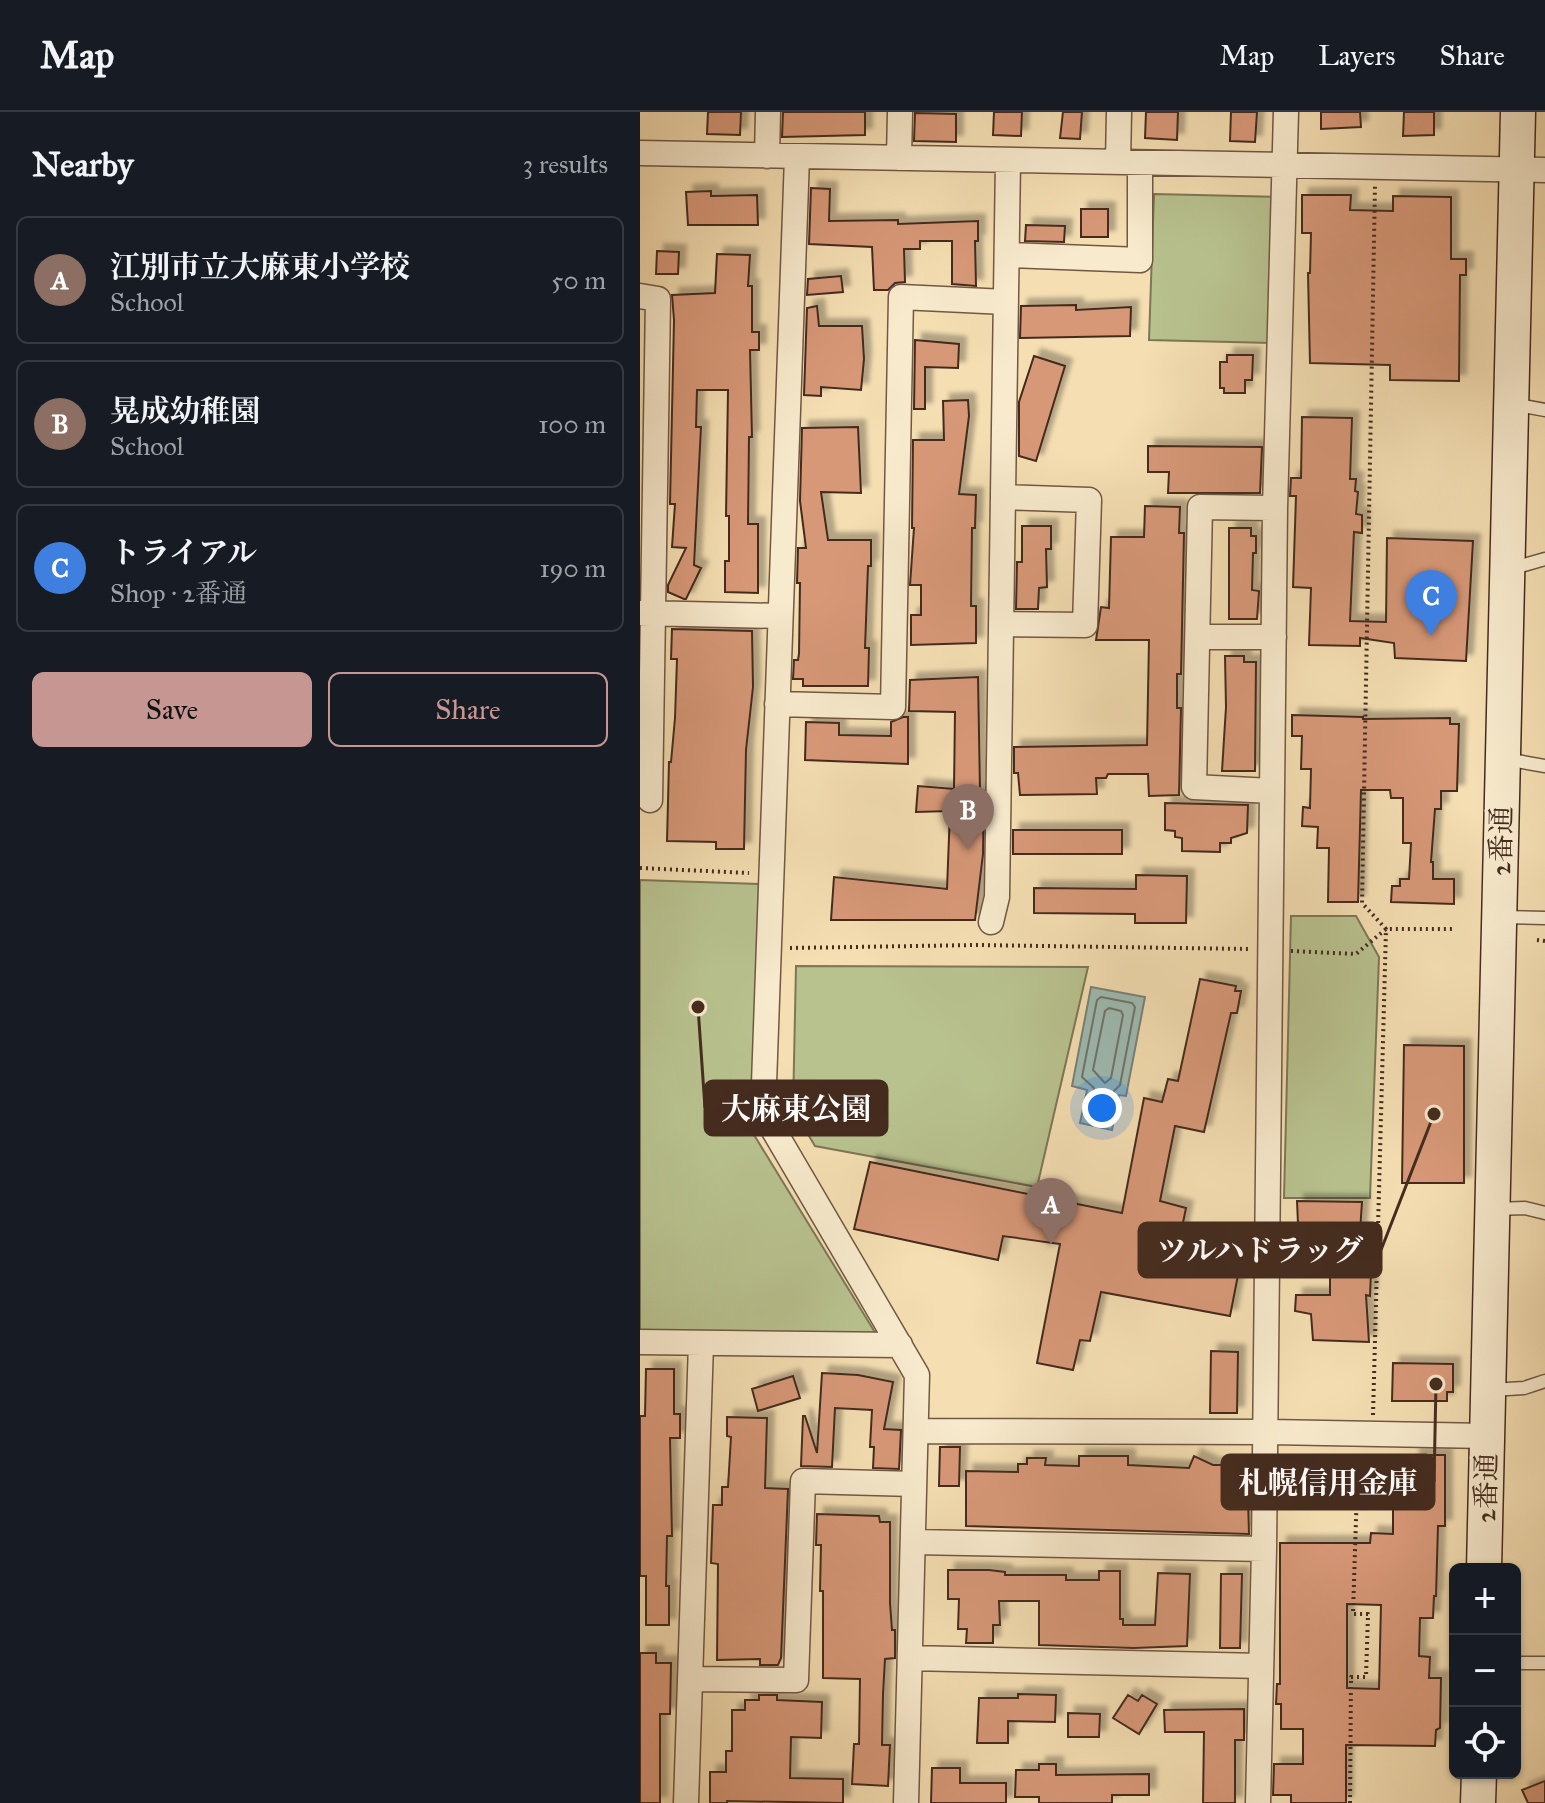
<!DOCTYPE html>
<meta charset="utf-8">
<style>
:root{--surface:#171b24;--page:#242831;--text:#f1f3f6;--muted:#9ea1a6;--line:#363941;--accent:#c59692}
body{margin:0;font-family:"IM FELL Great Primer","Noto Serif JP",serif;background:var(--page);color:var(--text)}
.controls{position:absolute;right:24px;bottom:24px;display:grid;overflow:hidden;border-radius:12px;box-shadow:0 2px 6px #0004}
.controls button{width:72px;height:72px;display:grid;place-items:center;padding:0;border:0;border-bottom:2px solid var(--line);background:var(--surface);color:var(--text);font:40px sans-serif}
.you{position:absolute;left:462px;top:996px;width:28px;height:28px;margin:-20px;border:6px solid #fff;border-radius:50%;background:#1a73e8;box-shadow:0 0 0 12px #1a73e833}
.badge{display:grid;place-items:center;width:52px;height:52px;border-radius:50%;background:var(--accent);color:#fff;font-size:26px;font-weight:700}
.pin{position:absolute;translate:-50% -66px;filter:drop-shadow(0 2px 4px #0008)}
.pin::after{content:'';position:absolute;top:42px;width:28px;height:24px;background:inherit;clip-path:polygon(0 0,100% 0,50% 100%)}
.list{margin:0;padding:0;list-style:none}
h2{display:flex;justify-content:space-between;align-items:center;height:104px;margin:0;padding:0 32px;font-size:34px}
h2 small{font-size:26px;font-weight:400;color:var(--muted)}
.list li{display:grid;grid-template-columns:52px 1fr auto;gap:24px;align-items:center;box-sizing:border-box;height:128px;margin:0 16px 16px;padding:0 16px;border:2px solid var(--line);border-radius:12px}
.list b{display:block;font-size:30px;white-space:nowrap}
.list p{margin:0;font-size:26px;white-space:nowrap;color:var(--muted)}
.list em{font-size:26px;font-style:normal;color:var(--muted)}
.actions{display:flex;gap:16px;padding:24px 32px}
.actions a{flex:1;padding:18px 0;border:2px solid var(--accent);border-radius:12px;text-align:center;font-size:28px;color:var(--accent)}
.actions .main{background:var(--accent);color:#111}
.icon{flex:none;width:44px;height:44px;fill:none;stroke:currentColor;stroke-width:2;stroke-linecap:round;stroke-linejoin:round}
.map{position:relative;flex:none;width:905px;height:1691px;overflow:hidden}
header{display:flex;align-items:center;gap:48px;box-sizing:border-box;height:112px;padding:0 40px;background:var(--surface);border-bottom:2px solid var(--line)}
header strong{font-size:38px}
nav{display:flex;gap:44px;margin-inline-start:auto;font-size:28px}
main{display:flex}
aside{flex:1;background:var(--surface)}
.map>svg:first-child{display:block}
.green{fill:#b8c28f;stroke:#7e7656;stroke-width:2}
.water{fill:#9dbbb3;stroke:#798177;stroke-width:2}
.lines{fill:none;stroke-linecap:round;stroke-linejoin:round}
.shore{stroke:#707368;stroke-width:2}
.building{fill:#d79878;stroke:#442b1e;stroke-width:2;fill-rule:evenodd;filter:url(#shadow)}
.service-casing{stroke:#705843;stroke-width:15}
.minor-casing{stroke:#705843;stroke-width:27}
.secondary-casing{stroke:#442b1e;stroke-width:37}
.path{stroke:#442b1e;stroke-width:4;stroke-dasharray:2 4;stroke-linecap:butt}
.service{stroke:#f8eacd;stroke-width:12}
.minor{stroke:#f8eacd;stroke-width:24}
.secondary{stroke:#f8eacd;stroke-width:34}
.labels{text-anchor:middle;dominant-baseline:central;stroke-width:6;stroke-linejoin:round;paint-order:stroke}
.street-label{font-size:28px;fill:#442b1e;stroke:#f8eacd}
.leader{fill:none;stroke:#442b1e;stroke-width:3}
.callout-dot{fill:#442b1e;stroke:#f8eacd;stroke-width:3}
.callout{fill:#442b1e;stroke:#442b1e;stroke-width:3}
.callout-label{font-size:30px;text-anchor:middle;font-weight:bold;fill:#fff}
</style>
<header>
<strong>Map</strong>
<nav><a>Map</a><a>Layers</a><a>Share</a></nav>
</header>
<main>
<aside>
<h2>Nearby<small>3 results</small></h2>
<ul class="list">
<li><span class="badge" style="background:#8d6e63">A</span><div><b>江別市立大麻東小学校</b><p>School</p></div><em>50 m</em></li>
<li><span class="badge" style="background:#8d6e63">B</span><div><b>晃成幼稚園</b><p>School</p></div><em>100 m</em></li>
<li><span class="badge" style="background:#3f7fe0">C</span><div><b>トライアル</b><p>Shop · 2番通</p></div><em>190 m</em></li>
</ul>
<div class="actions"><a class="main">Save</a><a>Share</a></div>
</aside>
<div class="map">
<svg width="905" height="1691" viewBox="0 0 905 1691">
<defs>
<filter id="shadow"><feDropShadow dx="7" dy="-7" stdDeviation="2" flood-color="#0004"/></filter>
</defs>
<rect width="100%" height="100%" fill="#f4deb2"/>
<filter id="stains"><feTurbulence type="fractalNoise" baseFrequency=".0025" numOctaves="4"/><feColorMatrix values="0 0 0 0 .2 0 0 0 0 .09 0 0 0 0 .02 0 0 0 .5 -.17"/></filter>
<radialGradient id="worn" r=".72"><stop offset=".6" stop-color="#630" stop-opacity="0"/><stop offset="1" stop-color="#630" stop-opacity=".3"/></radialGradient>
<!-- green -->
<path class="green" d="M514 82 638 85 634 231 509 228Z
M0 768 119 772 111 1018 236 1222H0Z
M651 804H716L739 845 730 1086H644Z
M156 854 448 855 397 1075 175 1034 153 997Z"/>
<!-- water -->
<path class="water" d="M451 875 505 885 486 984 479 983 472 1018 440 1011 447 978 432 974Z"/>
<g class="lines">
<!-- shore -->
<path class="shore" d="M461 885 492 891 495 895 480 973 472 981 467 1005 463 1008 450 1004 454 976 442 965 457 888Z
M469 896 481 899 483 903 471 966 465 971 453 958 465 899Z"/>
</g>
<!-- building -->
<path class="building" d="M68 0H101L100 23 67 22Z
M143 0H225V23L142 25Z
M354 0H382L381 24 353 23Z
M423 0H442L440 27 420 26Z
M506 0H538L537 28 505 26Z
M591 0H617L615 30 590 29Z
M681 0H720L721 15 681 17Z
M764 0H794V23L763 24Z
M275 1 316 2V30L274 29Z
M171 76 190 77 189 109 258 108V112L338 109V129H335L336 174 312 172V129H280V137H264L265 170 255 171 248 178H234L232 135 169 132Z
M71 79V84L117 83 118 113H48L46 80Z
M662 83H711L710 98 753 99V84L811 85V147H826V163H820L819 269 750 268V253L670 251 668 161H670L671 121H662Z
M441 97H468V125H441Z
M386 113 425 114 424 130 385 129Z
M17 139 39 140 38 162H16Z
M77 142 110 143 108 174H112V220H119V238H110L112 325H109L108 412H118V481L85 480V449H89V404H86L88 278H57L56 315H61L54 453 61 456 46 487H44L28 480V473L46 436 32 435 35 392H30L34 208 32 183 75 181Z
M201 164 203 180 167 183 168 167Z
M436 193V198L491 195 490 224 380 226 381 194Z
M177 194 179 214H222L224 247 221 278 181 275V284L164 283 167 196Z
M275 228 319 232 318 256 285 255V297H274Z
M587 243H613L612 268H605V281H584V276H580V250H587Z
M394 244 425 254 396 349 379 344V290Z
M328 288 329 304 319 382 336 383 335 416H332L331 494H336V531L271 533V503H281V473H270L274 416H272L273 328H304L303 289Z
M662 305 712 306 710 367H716L715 379 718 380 716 402 722 403V421L714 420 710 509 746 510 747 426 833 429 826 549 755 546 754 531 720 526V534L669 533 671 476 653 475 656 384H650L651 366H661Z
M218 315 221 381 181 380 188 428H231V454H228L225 536H229L228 574H163V567H153L154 548H158L159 542 160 471H157L158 436H166L160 389 162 316Z
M508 334 622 335 620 381H528L529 360H508Z
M505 394 540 395 539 421H544L541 562H537V596H541L539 683 509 684 508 662H468L466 666H456L457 682 380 683 378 661H374V635L507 633 509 528H456L461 495 469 496 471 425H504Z
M382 414H411V437H406L407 475 399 476 398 497H376L377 450H382Z
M589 416H611V424H616V441H613L612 478 619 479 617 507H589Z
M32 517 112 519 113 575 106 638 104 737H76V730L27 729 29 650H31L35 606 37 547H31Z
M585 544H604V550H616L615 659H582L586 595Z
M338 565 340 678 344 679 343 742 335 808H191L194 765 307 777 310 699 276 700 278 674 314 677 315 600 269 599 270 568Z
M652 603 723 605V607L810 606V612H819L817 679H801V697H795L791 750H793V767H814V792L751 790 752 774H760V767H769L771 731H763V686H751L750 678H721L718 790H688L689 736H677L678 715 662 714 663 695 670 696 671 657H661L662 624H652Z
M263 605H268V652L165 648 166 610 199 611V623L251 624V610Z
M525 691 608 693 607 721 591 726V731H580V740L542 739V726L535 725V719L525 718Z
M373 718H482V742H373Z
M496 763 547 764 546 811H495V802L394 801V776L496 777Z
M560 867 596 874 595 879H601L597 901H591L564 1020 535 1014 520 1089 546 1096 537 1140 600 1153 590 1204 461 1180 450 1229 440 1228 433 1258 397 1251 420 1132 363 1124 358 1148 214 1117 230 1050 482 1101 504 986 522 990 528 967 538 969Z
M764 933 824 934V1071H762Z
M657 1089 722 1090 720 1120 732 1135 730 1184 726 1183 729 1230 673 1228 671 1202 655 1199 656 1183H690V1136L659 1134Z
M571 1239 598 1240 597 1301H570Z
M753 1251 813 1252V1280H807V1289H752Z
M6 1257H34V1302H40V1326H30L32 1424H27L26 1474H29V1513H6V1464H0V1304H5Z
M182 1261 218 1263 253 1270 244 1317 261 1318 259 1357 233 1356 234 1335H230L232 1298 195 1296 192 1355 161 1354 163 1304H165L177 1341Z
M153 1264 160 1286 118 1299 112 1277Z
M87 1305 127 1306 125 1376 148 1377 141 1546 138 1553H120V1547L77 1548 78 1452 71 1451 73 1393H82V1375H88L91 1325 87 1324Z
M300 1335H320L319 1374H299Z
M773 1343H805V1414H798L796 1484H794L793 1506H780L779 1544 790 1545 789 1566H801L800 1616 796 1618 795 1634 706 1633V1691H651V1683H633L634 1652H663V1617H641V1592H636L637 1572H640V1431H730L731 1421 753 1422V1393H764L765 1356H773ZM707 1492 741 1493 739 1577 707 1576Z
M439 1344H488V1353L549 1356 554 1344 573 1353H607L609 1422 326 1414V1359L378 1360V1352H387V1346H406L405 1353 439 1354Z
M177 1402 239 1404 240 1410H250V1491L252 1518H255V1546L245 1547 243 1582 242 1633H250L248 1674 212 1672 214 1632H219L220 1567 183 1566V1479H180L181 1433H176Z
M308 1458H349L365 1460V1463H426V1468H459V1459H480V1507H483V1513H515L518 1461 550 1462 547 1534 494 1536 399 1533V1489H359L360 1513H353V1531H326L327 1517H318L319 1487H308Z
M581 1462H602L600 1536H580Z
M0 1541H16V1551H31L30 1602H20V1691H0Z
M378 1582 416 1583 415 1610 368 1609V1631H337L339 1586H378Z
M119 1583H137V1588L182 1590 181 1626 151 1625 150 1666 203 1667V1691L87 1689V1691H70V1660H86V1639H92V1598H105V1588H119Z
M488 1583 498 1589 502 1583 517 1592 499 1622 473 1606Z
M604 1597V1628H595V1691H563L564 1620H525L524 1598Z
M428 1601 460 1602 459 1625H428Z
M399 1652H416V1663L509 1662V1683H472V1691H399V1685H375L376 1658H399Z
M292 1656H320V1671H366V1691H291Z
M905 1669V1691H888L882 1678Z"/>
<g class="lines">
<!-- service casing -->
<g class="service-casing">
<path id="service" d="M873 292 905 298
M869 452 884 453 905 447
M865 647 905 654
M860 805 905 806
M855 1097 885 1096 905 1101
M851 1278 884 1276 905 1269
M875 1551H905"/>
</g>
<!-- minor casing -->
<g class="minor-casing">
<path id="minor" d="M0 41 905 58
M127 44 128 0
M157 45 123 1000 277 1263 266 1691
M259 46 260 0
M478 50 479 0
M367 143 500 148V51
M0 184 18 187 10 688
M0 501 140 504
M361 512 445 513 449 388 363 385
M558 525H634
M137 592 253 595 261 185 366 190
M632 679 554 675 560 395 635 396
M351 810 357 785 368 48
M0 1230 260 1233
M276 1319 626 1320 847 1324
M273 1430 624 1437
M270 1546 621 1554
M50 1567 156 1568 163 1369 274 1372
M46 1691 61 1231
M618 1691 624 1437 635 396 646 0"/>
</g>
<!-- secondary casing -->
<g class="secondary-casing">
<path id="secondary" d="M844 1457 878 0
M838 1691 839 1661"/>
</g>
<!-- path -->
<path class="path" d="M0 756 109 761
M897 828 905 829
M150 836 336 833 609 837
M651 839 716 842 746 817H815
M733 1303 746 817 722 791 735 73
M710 1691 711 1565H726L728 1502H713L718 1344"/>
<!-- service -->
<use href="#service" class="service"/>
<!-- minor -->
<use href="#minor" class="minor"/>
<!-- secondary -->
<use href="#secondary" class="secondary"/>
</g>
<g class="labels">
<!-- street labels -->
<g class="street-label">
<text transform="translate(861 729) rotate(-89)">2番通</text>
<text transform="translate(846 1376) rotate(-89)">2番通</text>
</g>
</g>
<!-- callouts -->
<path class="leader" d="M58 895L65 996M794 1002L741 1138M796 1272L794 1370"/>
<g class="callout-dot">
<circle cx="58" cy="895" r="8"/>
<circle cx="794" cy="1002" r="8"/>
<circle cx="796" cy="1272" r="8"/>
</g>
<g class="callout">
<rect x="65" y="969" width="182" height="54" rx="8"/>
<rect x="499" y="1111" width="242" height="54" rx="8"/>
<rect x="582" y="1343" width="212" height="54" rx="8"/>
</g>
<g class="callout-label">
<text x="156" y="1007">大麻東公園</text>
<text x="620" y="1149">ツルハドラッグ</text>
<text x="688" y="1381">札幌信用金庫</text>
</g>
<rect width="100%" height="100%" filter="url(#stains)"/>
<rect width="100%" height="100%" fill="url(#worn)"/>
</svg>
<div class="controls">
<button>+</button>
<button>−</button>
<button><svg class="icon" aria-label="locate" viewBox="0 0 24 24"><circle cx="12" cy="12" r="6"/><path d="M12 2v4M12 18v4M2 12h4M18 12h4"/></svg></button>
</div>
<div class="you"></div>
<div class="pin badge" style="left:411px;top:1132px;background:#8d6e63">A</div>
<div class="pin badge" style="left:328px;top:738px;background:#8d6e63">B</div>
<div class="pin badge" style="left:791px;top:524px;background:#3f7fe0">C</div>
</div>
</main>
